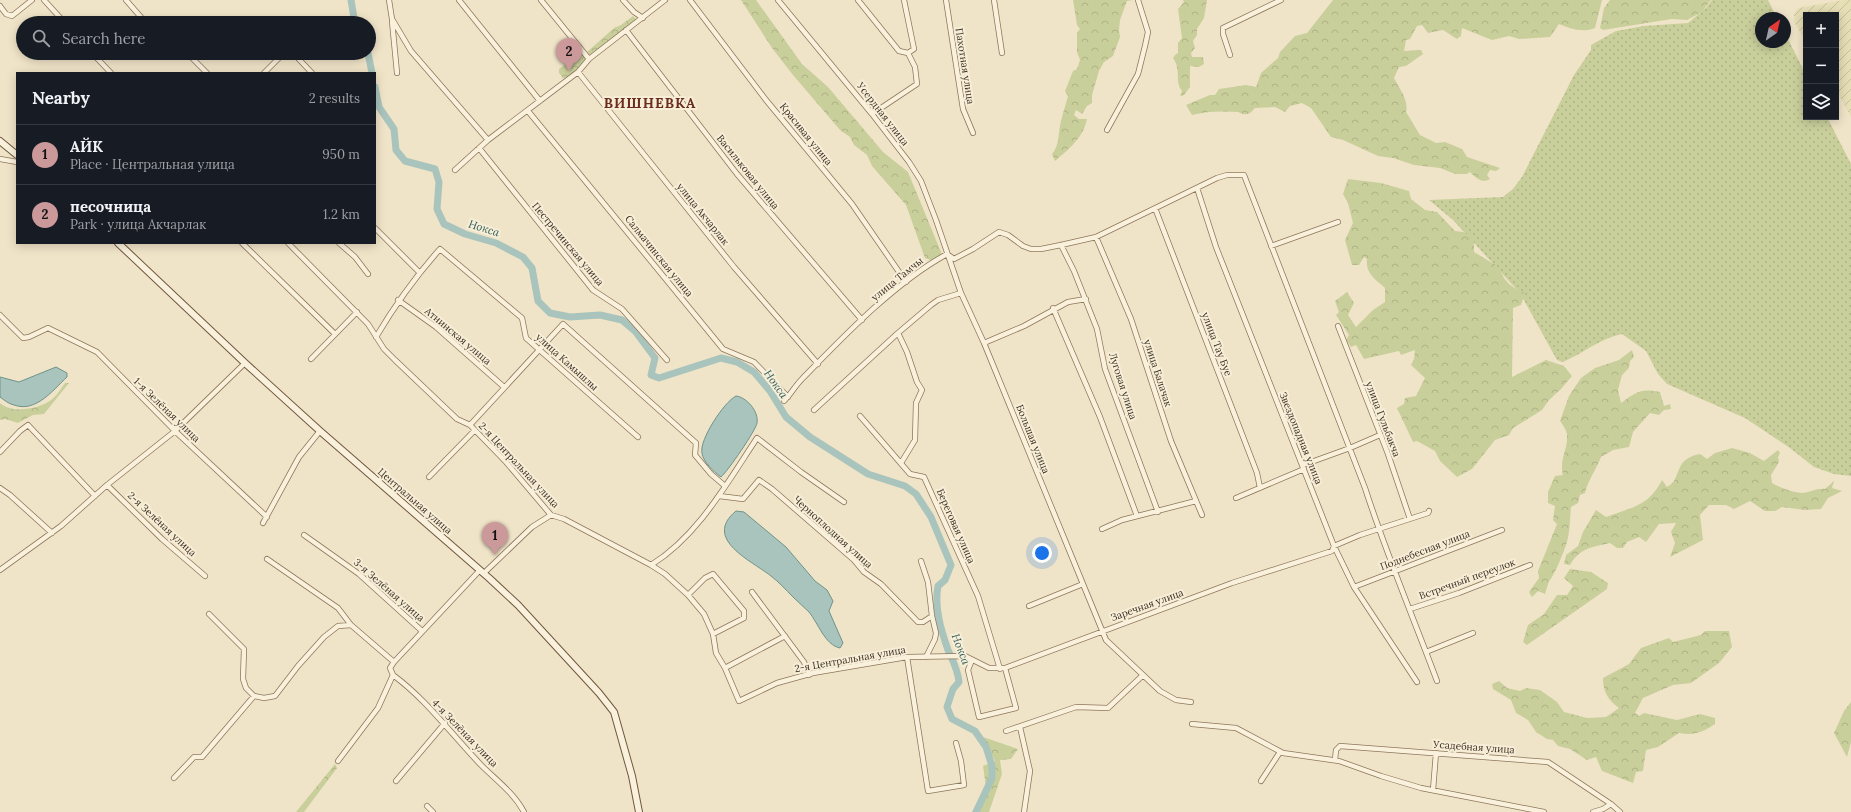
<!DOCTYPE html>
<meta charset="utf-8">
<style>
:root{--surface:#171b24;--page:#20242c;--text:#f1f3f6;--muted:#9ea1a6;--line:#363941;--accent:#cc999b}
body{margin:0;font-family:Lora,serif;background:var(--page);color:var(--text)}
.controls{position:absolute;right:12px;top:12px;display:grid;overflow:hidden;border-radius:0px;box-shadow:0 2px 10px #0003}
.controls button{width:36px;height:36px;display:grid;place-items:center;padding:0;border:0;border-bottom:1px solid var(--line);background:var(--surface);color:var(--text);font:20px sans-serif}
.compass{position:absolute;left:1755px;top:12px;width:36px;height:36px;border-radius:50%;background:var(--surface);box-shadow:0 2px 10px #0003;rotate:34deg}
.you{position:absolute;left:1042px;top:553px;width:14px;height:14px;margin:-10px;border:3px solid #fff;border-radius:50%;background:#1a73e8;box-shadow:0 0 0 6px #1a73e833}
.badge{display:grid;place-items:center;width:26px;height:26px;border-radius:50%;background:var(--accent);color:#111;font-size:13px;font-weight:700}
.pin{position:absolute;translate:-50% -33px;filter:drop-shadow(0 1px 2px #0008)}
.pin::after{content:'';position:absolute;top:21px;width:14px;height:12px;background:inherit;clip-path:polygon(0 0,100% 0,50% 100%)}
.list{margin:0;padding:0;list-style:none}
h2{display:flex;justify-content:space-between;align-items:center;height:52px;margin:0;padding:0 16px;font-size:17px}
h2 small{font-size:13px;font-weight:400;color:var(--muted)}
.list li{display:grid;grid-template-columns:26px 1fr auto;gap:12px;align-items:center;box-sizing:border-box;height:60px;padding:0 16px;border-top:1px solid var(--line)}
.list b{display:block;font-size:15px;white-space:nowrap}
.list p{margin:0;font-size:13px;white-space:nowrap;color:var(--muted)}
.list em{font-size:13px;font-style:normal;color:var(--muted)}
.icon{flex:none;width:22px;height:22px;fill:none;stroke:currentColor;stroke-width:2;stroke-linecap:round;stroke-linejoin:round}
.map{position:relative;flex:none;width:1851px;height:812px;overflow:hidden}
.search{position:absolute;background:var(--surface);box-shadow:0 2px 10px #0003;left:16px;top:16px;width:360px;height:44px;display:flex;align-items:center;gap:10px;box-sizing:border-box;padding:0 14px;border-radius:22px;color:var(--muted);font-size:15px}
.panel{position:absolute;background:var(--surface);box-shadow:0 2px 10px #0003;left:16px;top:72px;width:360px;height:172px;border-radius:0px}
.map>svg:first-child{display:block}
.farmland{fill:url(#farmland-furrows)}
.grass{fill:url(#grass-dots)}
.forest{fill:url(#forest-crowns)}
.water{fill:#a9c4bc;stroke:#6f938a}
.lines{fill:none;stroke-linecap:round;stroke-linejoin:round}
.river{stroke:#a9c4bc;stroke-width:7}
.street-casing{stroke:#8d765c;stroke-width:6}
.secondary-casing{stroke:#6f573f;stroke-width:8}
.street{stroke:#faf1dc;stroke-width:4.5}
.secondary{stroke:#faf1dc;stroke-width:6}
.labels{text-anchor:middle;dominant-baseline:central;stroke-width:4;stroke-linejoin:round;paint-order:stroke}
.street-label{font-size:10px;fill:#3d2e20;stroke:#f7eed8}
.water-label{font-size:11px;font-style:italic;fill:#2f5d5a;stroke:#f7eed8}
.district-label{font-size:14px;font-weight:bold;letter-spacing:1px;fill:#6b2e1e;stroke:#f7eed8}
</style>
<div class="map">
<svg width="1851" height="812" viewBox="0 0 1851 812">
<defs>
<pattern id="farmland-furrows" width="10" height="10" patternUnits="userSpaceOnUse"><rect width="10" height="10" fill="#e6deb5"/><path d="M-1 1l2-2M0 10L10 0M9 11l2-2" fill="none" stroke="#c6bf9b"/></pattern>
<pattern id="grass-dots" width="8" height="8" patternUnits="userSpaceOnUse"><rect width="8" height="8" fill="#c9cf9b"/><path d="M2 2h.1M6 6h.1" fill="none" stroke="#aeb285" stroke-width="1.8" stroke-linecap="round"/></pattern>
<pattern id="forest-crowns" width="20" height="18" patternUnits="userSpaceOnUse"><rect width="20" height="18" fill="#c9cf9b"/><path d="M2 6a3 3 0 1 1 6 0M12 15a3 3 0 1 1 6 0" fill="none" stroke="#aeb285"/></pattern>
</defs>
<rect width="100%" height="100%" fill="#f0e4c8"/>
<!-- farmland -->
<path class="farmland" d="M1844 0H1851V117L1836 90V15H1806V41L1794 22V14L1798 8Z"/>
<!-- grass -->
<path class="grass" d="M1712 0H1768L1777 18H1761V42H1785V33L1806 75V117H1827L1851 164V476L1834 474 1814 467 1790 448 1745 418 1667 384 1658 374 1646 351 1622 334C1601 338 1585 352 1567 360L1563 362 1557 360 1520 293 1453 220 1429 200 1503 197 1513 189 1522 177 1574 75 1591 50V45L1616 31 1644 26 1688 23 1706 8Z"/>
<!-- forest -->
<path class="forest" d="M741 0H756L802 64 828 87 883 152 908 172 941 252 939 259 933 261 925 258 906 205 872 166 867 155 854 145 850 137 840 130 793 75 772 48Z
M1073 0H1133L1127 1 1120 20 1119 30 1120 37 1113 56 1104 62 1099 71 1092 95V103L1087 106 1082 114 1076 110 1074 115 1079 119H1087C1083 138 1070 148 1055 161L1052 154C1060 145 1058 131 1061 121 1063 112 1066 104 1068 96L1065 91 1073 71 1077 69 1080 60 1077 52V33L1080 29 1077 25Z
M1183 0H1207L1204 18 1197 29V35L1193 41 1195 48 1191 53 1192 57H1203L1204 64 1199 67 1190 66V87L1184 95 1180 96 1182 91C1174 81 1182 71 1173 58L1175 55 1178 53V43L1182 38 1178 9 1184 2Z
M1333 0H1602L1595 28C1583 33 1571 29 1559 24L1550 37 1519 39 1509 36 1492 40 1462 28 1461 36 1457 39 1443 30 1428 33 1422 25 1417 26 1410 39 1406 40 1404 51 1421 50 1423 54 1406 66 1399 67 1394 78C1399 88 1409 100 1406 112L1420 135 1436 143 1445 142 1462 149 1467 157 1500 168 1496 171 1490 170 1487 175 1490 179C1482 184 1476 178 1470 172L1467 174H1455L1440 168 1414 165 1393 158 1378 156 1343 140 1331 137 1311 108 1302 103 1290 106 1285 112 1275 107 1255 108C1252 111 1250 114 1247 114 1244 115 1241 113 1238 112 1223 111 1206 111 1192 115L1186 105 1210 95H1215L1219 89 1246 85 1256 87 1261 73 1278 58 1280 52 1295 36 1307 33Z
M1610 0H1711L1702 12 1687 20 1672 19 1603 30 1600 28 1604 8Z
M633 16 638 21 596 56 590 55 587 52 614 28 621 25Z
M579 54H583L587 58 586 63 567 79 563 78 559 73V69Z
M1348 179 1381 183 1409 191 1411 199 1425 210 1437 212 1455 231 1464 232 1474 240V252L1499 267C1503 281 1512 288 1525 293L1521 305 1513 308 1512 377 1546 360 1564 366 1572 376 1561 389 1549 400 1542 410 1513 428 1509 435 1495 440 1472 469 1457 477 1440 461 1435 451 1417 441 1413 442 1397 408 1404 404 1405 398 1416 396 1425 378 1411 365 1414 359 1415 350 1401 355 1399 351 1364 359 1356 345 1351 347 1346 340 1349 335 1336 315 1339 312 1335 301 1347 292 1354 303 1348 315 1356 327 1373 310 1385 302V288C1375 279 1365 273 1367 259L1364 257 1359 265H1352L1345 240 1353 223 1348 203 1343 194Z
M1632 350 1634 357 1630 361 1629 368 1622 375 1618 390 1621 403C1636 392 1641 388 1660 392L1664 406 1670 404 1671 409 1664 410 1659 415 1650 413 1633 432 1629 447 1613 450 1601 457C1596 470 1588 480 1585 493L1580 495 1578 503 1571 507C1570 518 1570 531 1567 542 1565 549 1554 577 1549 581L1545 594 1538 591 1532 597 1529 592 1539 578 1538 571 1557 524 1553 520 1555 506 1548 503V492L1555 476 1563 475C1559 458 1568 451 1567 435 1567 431 1563 425 1560 421L1569 396 1581 378 1595 368 1619 360Z
M65 383H69L44 414 33 415 18 423 5 419 0 420V403C12 414 39 409 51 400 57 396 61 388 65 383Z
M1732 448 1750 453 1764 461 1778 450 1780 453 1778 457 1779 462 1771 475 1772 483C1781 488 1793 493 1803 493 1811 492 1817 488 1825 489L1834 481 1832 488 1842 491 1828 498 1821 509 1805 510 1782 507 1775 511H1765L1750 501 1734 509 1726 505H1709L1700 515 1703 540 1670 557 1675 543 1671 532 1676 523 1659 524 1646 542 1639 537 1627 542 1623 548H1617L1610 543C1592 547 1580 548 1570 565L1564 564 1566 555 1578 546 1583 532 1596 510 1606 517C1632 507 1648 507 1662 480L1667 487C1683 479 1672 459 1700 454L1707 459 1715 453Z
M1570 569 1591 572 1608 583 1607 589 1527 645 1523 642 1528 625 1544 614 1557 595H1567L1573 586 1564 578Z
M1705 631H1729L1732 647 1719 663 1691 683 1673 685 1643 698 1635 713 1639 716 1644 713 1677 720 1700 714 1715 718V724C1703 732 1694 736 1679 733L1658 747 1646 750 1643 771 1636 772 1633 783 1602 771 1596 757 1587 760 1570 749 1558 746 1553 740 1547 739 1536 732 1528 720 1516 713 1511 700 1493 689 1492 684 1499 681 1507 688 1520 691 1526 688 1540 690 1557 702 1564 712 1587 718 1606 717 1619 708C1608 700 1603 692 1603 678L1629 664 1641 648 1669 638 1673 642 1701 635Z
M1851 702V742L1847 757 1834 733 1844 711Z
M983 737 1018 749 1011 759 1000 760 1002 774 989 812H972L986 787 983 766 995 761Z
M335 764 337 768 304 812H296Z"/>
<!-- water -->
<path class="water" d="M56 367 67 373V377C53 390 36 413 14 405 9 404 4 400 0 397V377L19 382Z
M736 396C746 397 759 411 757 423 756 430 728 471 721 477 714 472 703 462 702 453 699 440 724 402 736 396Z
M736 511 744 512 786 547 815 581 827 590 833 601 829 611 843 643 840 648C825 645 818 623 809 612 804 607 798 602 793 597 786 590 779 582 771 576 752 561 702 539 736 511Z"/>
<g class="lines">
<!-- river -->
<path class="river" d="M351 0 354 18 357 23
M368 53 372 73
M375 87 379 107 394 129 396 150 405 161 435 169 439 182 437 209 444 224 465 234 496 243 523 257 532 268 538 301 550 313 570 317 600 315 622 320 635 331 655 358 651 375 659 378 721 358 737 362 754 372 770 391 786 417 810 437 868 474 905 486 916 494 931 517 951 565 945 580 938 586C934 607 941 630 948 650 953 661 958 670 959 682L953 689 947 707 952 719 975 731 986 747 992 766V778L976 812"/>
<!-- street casing -->
<g class="street-casing">
<path id="street" d="M44 0 65 23
M126 0 146 23
M389 0 392 19 411 51 488 140
M459 0 540 101
M541 0 589 59
M623 0 634 12 643 18
M690 0 766 100 852 204 906 282
M778 0 872 114 909 162 921 181 936 220 961 293 984 343 1106 640 1160 691 1176 700 1191 702
M858 0 899 51 908 53
M904 0 914 49 908 53
M946 0 963 109 973 133
M994 0 1002 53
M0 6 6 14 12 16 32 0
M392 21 397 73
M626 30 737 174 862 320
M92 53 111 73
M187 53 207 73
M293 53 312 73
M1230 55 1223 34V28L1281 0
M578 72 734 267 818 364
M264 73 284 53
M528 111 723 349 754 362 788 397
M872 114 917 84 915 67 908 53
M1107 130 1138 74 1145 46 1148 32 1138 0
M479 148 593 290 622 309 667 360
M0 159 17 162
M455 170 488 140 578 72 589 59 665 0
M1197 188 1216 247 1334 546 1354 587 1417 682
M1155 208 1257 473 1260 488
M375 228 419 272
M1096 237 1131 319 1171 441 1202 515
M242 243 335 334
M288 243 368 324 384 349 395 360 457 419 470 425 506 462 551 515 564 519 651 565 665 574 688 595 704 614 713 634 716 653 725 668 739 701 777 683 813 673 907 657 965 656 989 668H1005L1232 583 1332 551 1334 546 1360 535 1428 513 1429 511
M339 243 355 257 368 274
M1061 245 1074 271 1097 329 1105 369 1158 512
M1271 246 1338 222
M398 300 436 327 504 387
M1053 308 1100 417 1137 516
M0 315 23 338 29 337 48 328 97 352 175 431 267 517
M1338 326 1388 454 1410 519
M898 333 907 352 917 382 922 390 916 403 915 440 901 463
M376 337C395 305 415 277 440 249L522 318 526 338 638 437
M984 343 1024 326 1068 302 1086 299
M311 359 357 312
M784 401C791 394 795 386 802 379 844 336 894 283 947 254L954 259 973 249 999 232 1008 235 1023 246 1031 249H1041L1061 245 1096 237 1217 178 1227 175H1244L1365 488C1386 553 1413 617 1437 681
M814 410 898 333 931 305 938 300 961 293
M860 416 910 474 924 477 978 596 1000 669
M470 425 563 324 696 443 695 455 711 474 725 486
M0 452 20 431 28 425 95 496
M1303 465 1350 448 1380 435
M429 477 475 430
M107 485 162 539 205 576
M0 488 10 495 52 533
M719 496 743 499 759 480 772 489 854 560 864 572 881 584 918 622H923L932 616
M1236 498 1304 469
M263 523 299 457 320 431
M1102 529 1122 520 1196 501
M304 535 359 574 422 631
M267 559 338 608 351 625 394 662
M921 561 928 582 932 616 936 633 935 639 926 657
M651 565C698 536 727 483 757 438L801 472 844 502
M0 570 61 526 107 485 175 431 245 363
M484 573 532 527 551 515
M1354 587 1502 530
M752 592 804 662 809 675
M688 595 705 578 713 574 744 611V618L713 634
M1029 606 1083 584
M1410 609 1459 593 1530 565
M209 614 244 649 243 679 246 688 254 696
M1426 652 1473 633
M907 657 928 791 964 785 961 761 956 743
M972 660 968 670 979 717 1016 708 1005 668
M725 668 785 636
M393 675 390 668 394 662 480 570
M1192 724 1236 728 1283 753 1339 761 1381 776 1421 788 1544 812
M1020 727 1030 771 1024 812
M1006 731 1076 707 1108 708 1143 675
M1335 760 1336 750 1340 746 1548 762 1611 804
M338 761 378 708 393 675C427 700 452 735 481 765 496 780 514 793 524 812
M174 778 194 757H202L254 696 264 698 275 696 298 666 324 637 338 626 351 625
M396 781 445 723
M1261 781 1280 752
M1433 790 1436 753
M427 806 433 812
M1593 812 1603 809 1611 804 1620 812"/>
</g>
<!-- secondary casing -->
<g class="secondary-casing">
<path id="secondary" d="M0 141 17 155
M118 243 245 363 320 431 489 578 518 605 599 693 614 712 632 776 639 812"/>
</g>
<!-- street -->
<use href="#street" class="street"/>
<!-- secondary -->
<use href="#secondary" class="secondary"/>
</g>
<g class="labels">
<!-- street labels -->
<g class="street-label">
<text transform="translate(965 66) rotate(81)">Пахотная улица</text>
<text transform="translate(883 114) rotate(52)">Усердная улица</text>
<text transform="translate(806 134) rotate(51)">Красивая улица</text>
<text transform="translate(748 172) rotate(51)">Васильковая улица</text>
<text transform="translate(703 214) rotate(51)">улица Акчарлак</text>
<text transform="translate(568 244) rotate(50)">Пестречинская улица</text>
<text transform="translate(659 256) rotate(51)">Салмачинская улица</text>
<text transform="translate(897 279) rotate(-39)">улица Тамчы</text>
<text transform="translate(458 336) rotate(40)">Атнинская улица</text>
<text transform="translate(1217 344) rotate(69)">улица Тау Буе</text>
<text transform="translate(567 362) rotate(42)">улица Камышлы</text>
<text transform="translate(1158 373) rotate(72)">улица Балачак</text>
<text transform="translate(1123 386) rotate(72)">Луговая улица</text>
<text transform="translate(167 410) rotate(44)">1-я Зелёная улица</text>
<text transform="translate(1383 419) rotate(69)">улица Гульбакча</text>
<text transform="translate(1301 438) rotate(68)">Звездопадная улица</text>
<text transform="translate(1033 439) rotate(68)">Большая улица</text>
<text transform="translate(519 465) rotate(47)">2-я Центральная улица</text>
<text transform="translate(415 501) rotate(41)">Центральная улица</text>
<text transform="translate(162 524) rotate(43)">2-я Зелёная улица</text>
<text transform="translate(956 526) rotate(66)">Береговая улица</text>
<text transform="translate(833 532) rotate(42)">Черноплодная улица</text>
<text transform="translate(1425 550) rotate(-21)">Поднебесная улица</text>
<text transform="translate(1467 579) rotate(-20)">Встречный переулок</text>
<text transform="translate(389 590) rotate(41)">3-я Зелёная улица</text>
<text transform="translate(1147 605) rotate(-20)">Заречная улица</text>
<text transform="translate(850 659) rotate(-10)">2-я Центральная улица</text>
<text transform="translate(465 733) rotate(46)">4-я Зелёная улица</text>
<text transform="translate(1474 747) rotate(4)">Усадебная улица</text>
</g>
<!-- water labels -->
<g class="water-label">
<text transform="translate(484 228) rotate(18)">Нокса</text>
<text transform="translate(776 384) rotate(55)">Нокса</text>
<text transform="translate(961 649) rotate(69)">Нокса</text>
</g>
<!-- district labels -->
<g class="district-label">
<text x="650" y="103">ВИШНЕВКА</text>
</g>
</g>
</svg>
<div class="controls">
<button>+</button>
<button>−</button>
<button><svg class="icon" aria-label="layers" viewBox="0 0 24 24"><path d="M12 4l9 5-9 5-9-5zM3 14l9 5 9-5"/></svg></button>
</div>
<svg class="compass" viewBox="-18 -18 36 36"><path d="M0-13l5 13h-10z" fill="#e53935"/><path d="M0 13l5-13h-10z" fill="#9ea1a6"/></svg>
<div class="you"></div>
<div class="pin badge" style="left:495px;top:555px">1</div>
<div class="pin badge" style="left:569px;top:71px">2</div>
<div class="search"><svg class="icon" aria-label="search" viewBox="0 0 24 24"><circle cx="10" cy="10" r="6"/><path d="M15 15l6 6"/></svg>Search here</div>
<section class="panel">
<h2>Nearby<small>2 results</small></h2>
<ul class="list">
<li><span class="badge">1</span><div><b>АЙК</b><p>Place · Центральная улица</p></div><em>950 m</em></li>
<li><span class="badge">2</span><div><b>песочница</b><p>Park · улица Акчарлак</p></div><em>1.2 km</em></li>
</ul>
</section>
</div>
